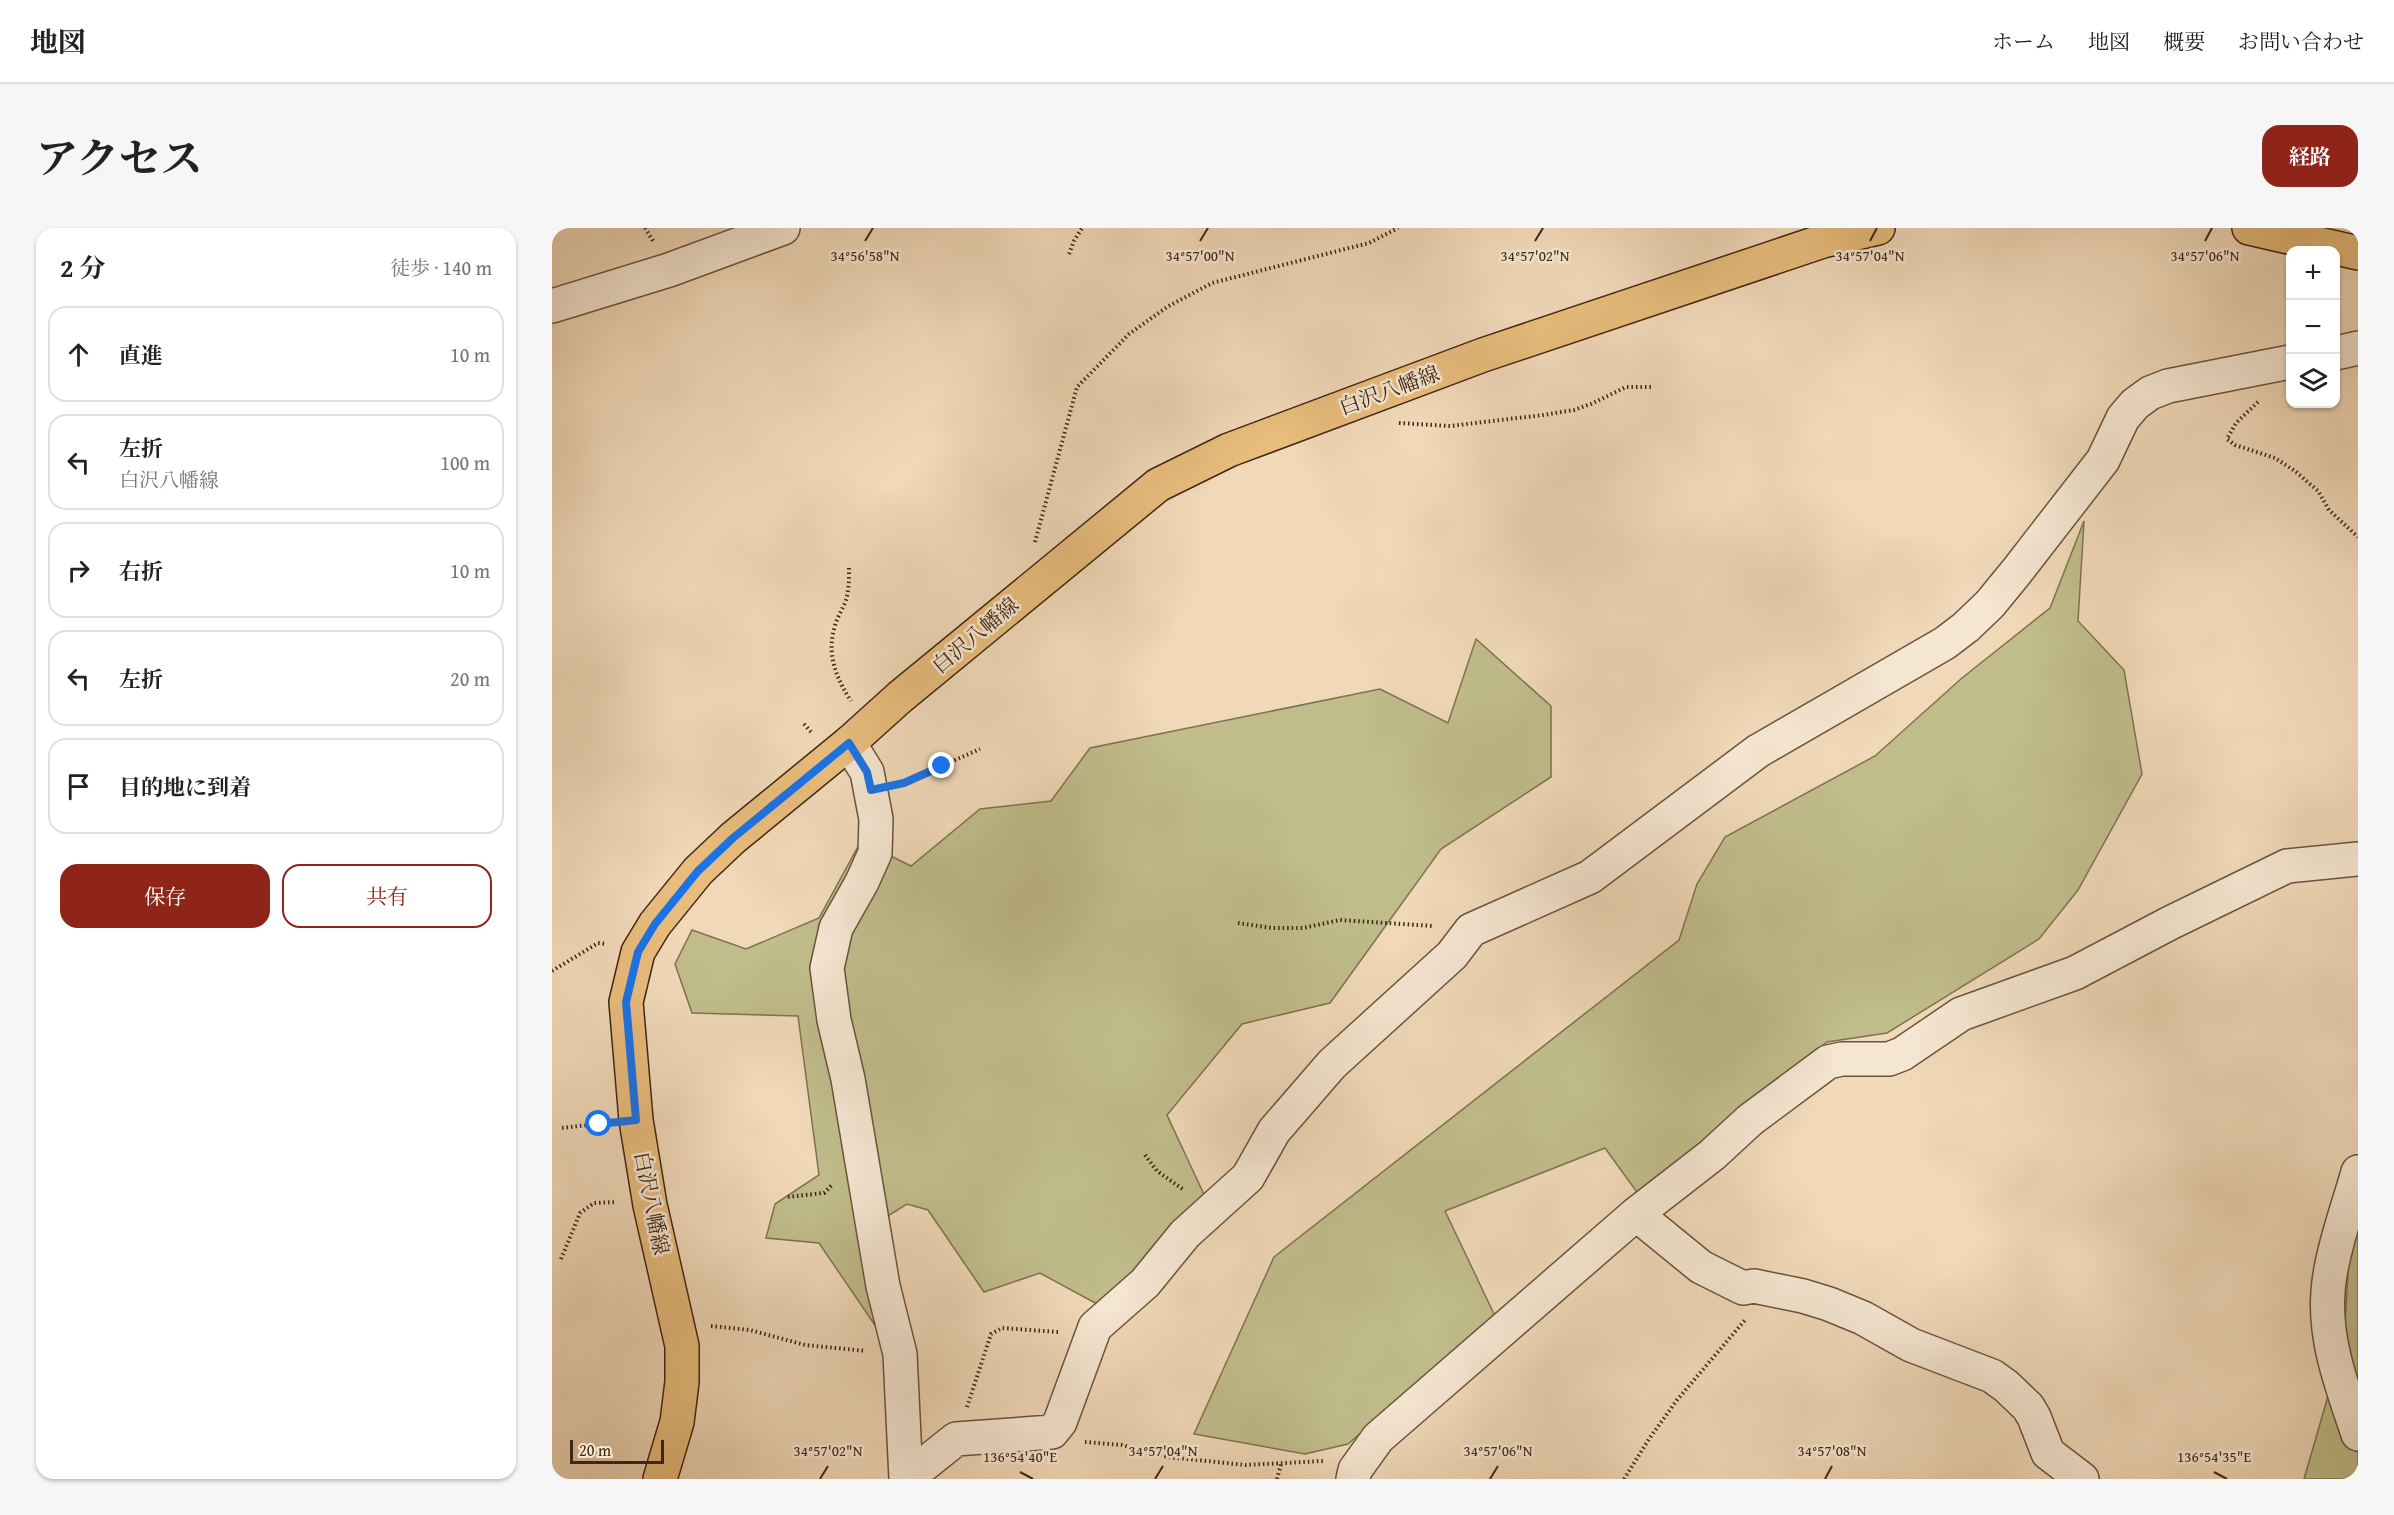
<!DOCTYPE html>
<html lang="ja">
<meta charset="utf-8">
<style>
:root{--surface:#fff;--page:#f6f6f6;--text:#222;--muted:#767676;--line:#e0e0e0;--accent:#8f2418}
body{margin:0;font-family:"Gentium Book Plus","Noto Serif JP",serif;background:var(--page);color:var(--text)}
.controls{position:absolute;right:18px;top:18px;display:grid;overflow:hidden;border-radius:12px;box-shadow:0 2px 4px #0004}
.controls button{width:54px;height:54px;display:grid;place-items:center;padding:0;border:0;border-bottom:2px solid var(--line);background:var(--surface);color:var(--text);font:30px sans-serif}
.scale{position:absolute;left:18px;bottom:15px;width:94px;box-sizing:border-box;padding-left:6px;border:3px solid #3e2714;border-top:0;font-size:16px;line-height:21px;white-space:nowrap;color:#3e2714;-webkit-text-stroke:4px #f5e6d1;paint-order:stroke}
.stop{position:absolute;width:18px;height:18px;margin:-14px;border:4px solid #1a73e8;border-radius:50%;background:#fff}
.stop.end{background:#1a73e8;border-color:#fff;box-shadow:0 2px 6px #0008}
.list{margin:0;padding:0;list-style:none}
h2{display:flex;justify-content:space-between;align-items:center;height:78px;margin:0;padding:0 24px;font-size:26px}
h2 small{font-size:20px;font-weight:400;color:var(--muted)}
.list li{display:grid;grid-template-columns:39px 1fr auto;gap:18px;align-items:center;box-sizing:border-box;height:96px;margin:0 12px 12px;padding:0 12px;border:2px solid var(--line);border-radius:18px}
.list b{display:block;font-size:22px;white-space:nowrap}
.list p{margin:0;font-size:20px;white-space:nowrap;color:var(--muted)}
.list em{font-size:20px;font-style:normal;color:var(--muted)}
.actions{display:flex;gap:12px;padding:18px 24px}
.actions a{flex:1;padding:14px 0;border:2px solid var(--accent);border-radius:18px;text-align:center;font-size:21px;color:var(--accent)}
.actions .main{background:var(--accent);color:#fff}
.icon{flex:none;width:33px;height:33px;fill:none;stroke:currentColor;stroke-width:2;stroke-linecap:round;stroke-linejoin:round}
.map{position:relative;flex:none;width:1806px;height:1251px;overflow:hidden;border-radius:18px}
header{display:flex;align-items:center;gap:36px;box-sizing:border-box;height:84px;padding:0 30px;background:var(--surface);border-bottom:2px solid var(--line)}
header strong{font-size:28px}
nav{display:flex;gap:33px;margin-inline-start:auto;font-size:21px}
.intro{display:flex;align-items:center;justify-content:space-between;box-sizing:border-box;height:144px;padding:0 36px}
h1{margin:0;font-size:42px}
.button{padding:15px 27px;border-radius:18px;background:var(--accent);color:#fff;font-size:21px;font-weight:700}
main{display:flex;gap:36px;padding:0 36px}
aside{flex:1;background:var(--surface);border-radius:18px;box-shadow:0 2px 4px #0004}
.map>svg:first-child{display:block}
.green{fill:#c0bd8b;stroke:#7f7250;stroke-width:1.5}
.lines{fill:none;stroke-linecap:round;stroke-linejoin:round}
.minor-casing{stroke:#6a533d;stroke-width:36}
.major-casing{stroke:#3e2714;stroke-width:36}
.path{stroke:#3e2714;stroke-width:4;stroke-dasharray:1.5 3;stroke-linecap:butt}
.minor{stroke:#f5e6d1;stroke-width:33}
.major{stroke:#e8bc7c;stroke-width:33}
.route{stroke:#1a73e8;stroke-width:8}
.ticks{fill:none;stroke:#3e2714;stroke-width:2}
.labels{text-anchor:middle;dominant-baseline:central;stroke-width:5;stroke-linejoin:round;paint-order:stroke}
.street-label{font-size:21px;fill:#3e2714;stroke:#f5e6d1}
.ticks-label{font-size:15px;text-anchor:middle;fill:#3e2714;stroke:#f5e6d1;stroke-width:5;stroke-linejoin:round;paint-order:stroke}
</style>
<header>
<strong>地図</strong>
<nav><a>ホーム</a><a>地図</a><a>概要</a><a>お問い合わせ</a></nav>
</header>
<div class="intro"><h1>アクセス</h1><a class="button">経路</a></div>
<main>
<aside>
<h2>2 分<small>徒歩 · 140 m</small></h2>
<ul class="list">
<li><svg class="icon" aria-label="ahead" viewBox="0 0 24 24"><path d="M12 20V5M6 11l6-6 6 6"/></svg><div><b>直進</b></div><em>10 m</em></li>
<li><svg class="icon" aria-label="left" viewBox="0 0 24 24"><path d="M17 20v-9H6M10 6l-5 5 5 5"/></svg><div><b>左折</b><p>白沢八幡線</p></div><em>100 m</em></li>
<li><svg class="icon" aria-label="right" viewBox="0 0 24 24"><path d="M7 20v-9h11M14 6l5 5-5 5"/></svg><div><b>右折</b></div><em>10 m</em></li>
<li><svg class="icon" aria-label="left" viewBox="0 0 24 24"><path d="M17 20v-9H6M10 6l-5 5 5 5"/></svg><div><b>左折</b></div><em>20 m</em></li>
<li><svg class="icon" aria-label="arrive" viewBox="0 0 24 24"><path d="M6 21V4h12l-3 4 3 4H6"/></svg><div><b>目的地に到着</b></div></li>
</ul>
<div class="actions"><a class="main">保存</a><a>共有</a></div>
</aside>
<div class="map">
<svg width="1806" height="1251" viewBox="0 0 1806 1251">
<rect width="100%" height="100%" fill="#f0d8b8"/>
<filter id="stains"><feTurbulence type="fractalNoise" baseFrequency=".00333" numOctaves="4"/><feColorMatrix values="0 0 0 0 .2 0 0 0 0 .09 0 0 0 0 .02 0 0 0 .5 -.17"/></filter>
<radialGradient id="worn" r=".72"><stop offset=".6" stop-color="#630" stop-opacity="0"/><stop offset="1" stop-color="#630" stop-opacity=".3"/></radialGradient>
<!-- green -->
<path class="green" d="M1532 293 1526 393 1572 442 1590 546 1526 662 1487 711 1335 805 1275 814 1087 967 1053 920 893 983 944 1090 796 1216 753 1226 642 1206 722 1029 1127 712 1145 656 1173 609 1323 528 1410 450 1498 380Z
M924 411 999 478V549L889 621 778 775 690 796 615 887 656 975 547 1077 488 1045 432 1064 376 982 355 976 308 1005 331 1109 267 1015 214 1010 223 976 267 947 246 788 140 785 123 736 140 702 194 721 267 690 309 613 359 638 428 581 499 573 538 520 828 461 896 495Z
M1806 998V1251H1752L1792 1113 1797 1028Z"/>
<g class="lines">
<!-- minor casing -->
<g class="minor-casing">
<path id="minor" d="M0 78 117 42 231 0
M1784 125 1806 120
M297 515 315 544 324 591 323 625 310 654 284 700 275 740 282 792 296 851 331 1058 348 1126 354 1251
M1806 944C1796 979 1778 1029 1776 1064 1772 1113 1791 1161 1806 1206
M1084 986 1149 1039 1191 1060 1202 1058 1251 1068 1277 1076 1311 1090 1359 1117 1440 1148 1454 1158 1476 1179 1482 1189 1496 1225 1530 1251
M354 1251 404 1211 500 1204 508 1194 543 1099 593 1055 633 1006 696 949 722 903 780 836 900 727 919 702 1038 649 1206 523 1393 415 1414 399 1438 376 1465 343 1551 232 1571 190 1583 176 1598 165 1616 158 1738 134
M801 1251 803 1242 826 1210 1084 986 1160 927 1198 892 1276 834 1290 831H1337L1350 826 1409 786 1523 745 1618 695 1735 638 1806 631"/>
</g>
<!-- major casing -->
<g class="major-casing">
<path id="major" d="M1697 0 1806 25
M108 1251 125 1194 130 1154V1118L98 977 84 892 74 774 86 724 103 696 146 643 181 610 297 515 348 469 606 257 677 222 931 127 1271 13 1326 0"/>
</g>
<!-- path -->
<path class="path" d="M93 0 101 13
M517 26 522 13 530 0
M1706 174 1684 195 1675 211 1683 217 1723 230 1743 243 1766 263 1777 282 1806 309
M847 195 898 198 991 187 1022 182 1039 176 1074 159H1101
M483 314 525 159 577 106 615 79 660 55 817 15 846 0
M297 340C297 351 297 361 294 372 291 381 285 389 283 398 274 425 284 450 299 473
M252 496 260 505
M349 556 428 521
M686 695 720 700H751L788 692 881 698
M0 743 46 715 55 716
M10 900 53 895
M593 927 605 943 632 962
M236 969 272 965 280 957
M9 1031 28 985 42 975 65 974
M159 1098 198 1102 253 1117 314 1123
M415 1179 439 1106 450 1100 506 1104
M533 1214 570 1217 616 1229 694 1237 772 1233
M725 1251 729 1236
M1072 1251 1097 1211 1125 1172 1193 1092"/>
<!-- minor -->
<use href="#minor" class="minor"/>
<!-- major -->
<use href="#major" class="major"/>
</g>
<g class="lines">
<!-- route -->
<path class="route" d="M47 896 84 892 74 774 86 724 103 696 146 643 181 610 297 515 315 544 319 562 352 555 390 538"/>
</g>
<!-- ticks -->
<path class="ticks" d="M313 13 321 0M648 13 656 0M983 13 991 0M1318 13 1325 0M1653 13 1660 0M468 1244 481 1251M1662 1244 1675 1251M268 1251 276 1238M603 1251 611 1238M938 1251 946 1238M1273 1251 1280 1238"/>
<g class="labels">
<!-- street labels -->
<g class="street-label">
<text transform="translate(837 162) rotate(-20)">白沢八幡線</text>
<text transform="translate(423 407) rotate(-40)">白沢八幡線</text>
<text transform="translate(100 975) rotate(79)">白沢八幡線</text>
</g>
</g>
<g class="ticks-label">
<text x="313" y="33">34°56'58"N</text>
<text x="648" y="33">34°57'00"N</text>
<text x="983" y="33">34°57'02"N</text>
<text x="1318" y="33">34°57'04"N</text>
<text x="1653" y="33">34°57'06"N</text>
<text x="276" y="1228">34°57'02"N</text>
<text x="611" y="1228">34°57'04"N</text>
<text x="946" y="1228">34°57'06"N</text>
<text x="1280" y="1228">34°57'08"N</text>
<text x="468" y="1234">136°54'40"E</text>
<text x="1662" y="1234">136°54'35"E</text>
</g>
<rect width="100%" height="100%" filter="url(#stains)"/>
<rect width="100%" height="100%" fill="url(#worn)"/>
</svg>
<div class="controls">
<button>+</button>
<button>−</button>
<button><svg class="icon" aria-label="layers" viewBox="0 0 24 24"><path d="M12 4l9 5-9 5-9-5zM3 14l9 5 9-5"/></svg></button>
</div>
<div class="scale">20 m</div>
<div class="stop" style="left:47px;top:896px"></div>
<div class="stop end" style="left:390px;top:538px"></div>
</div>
</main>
